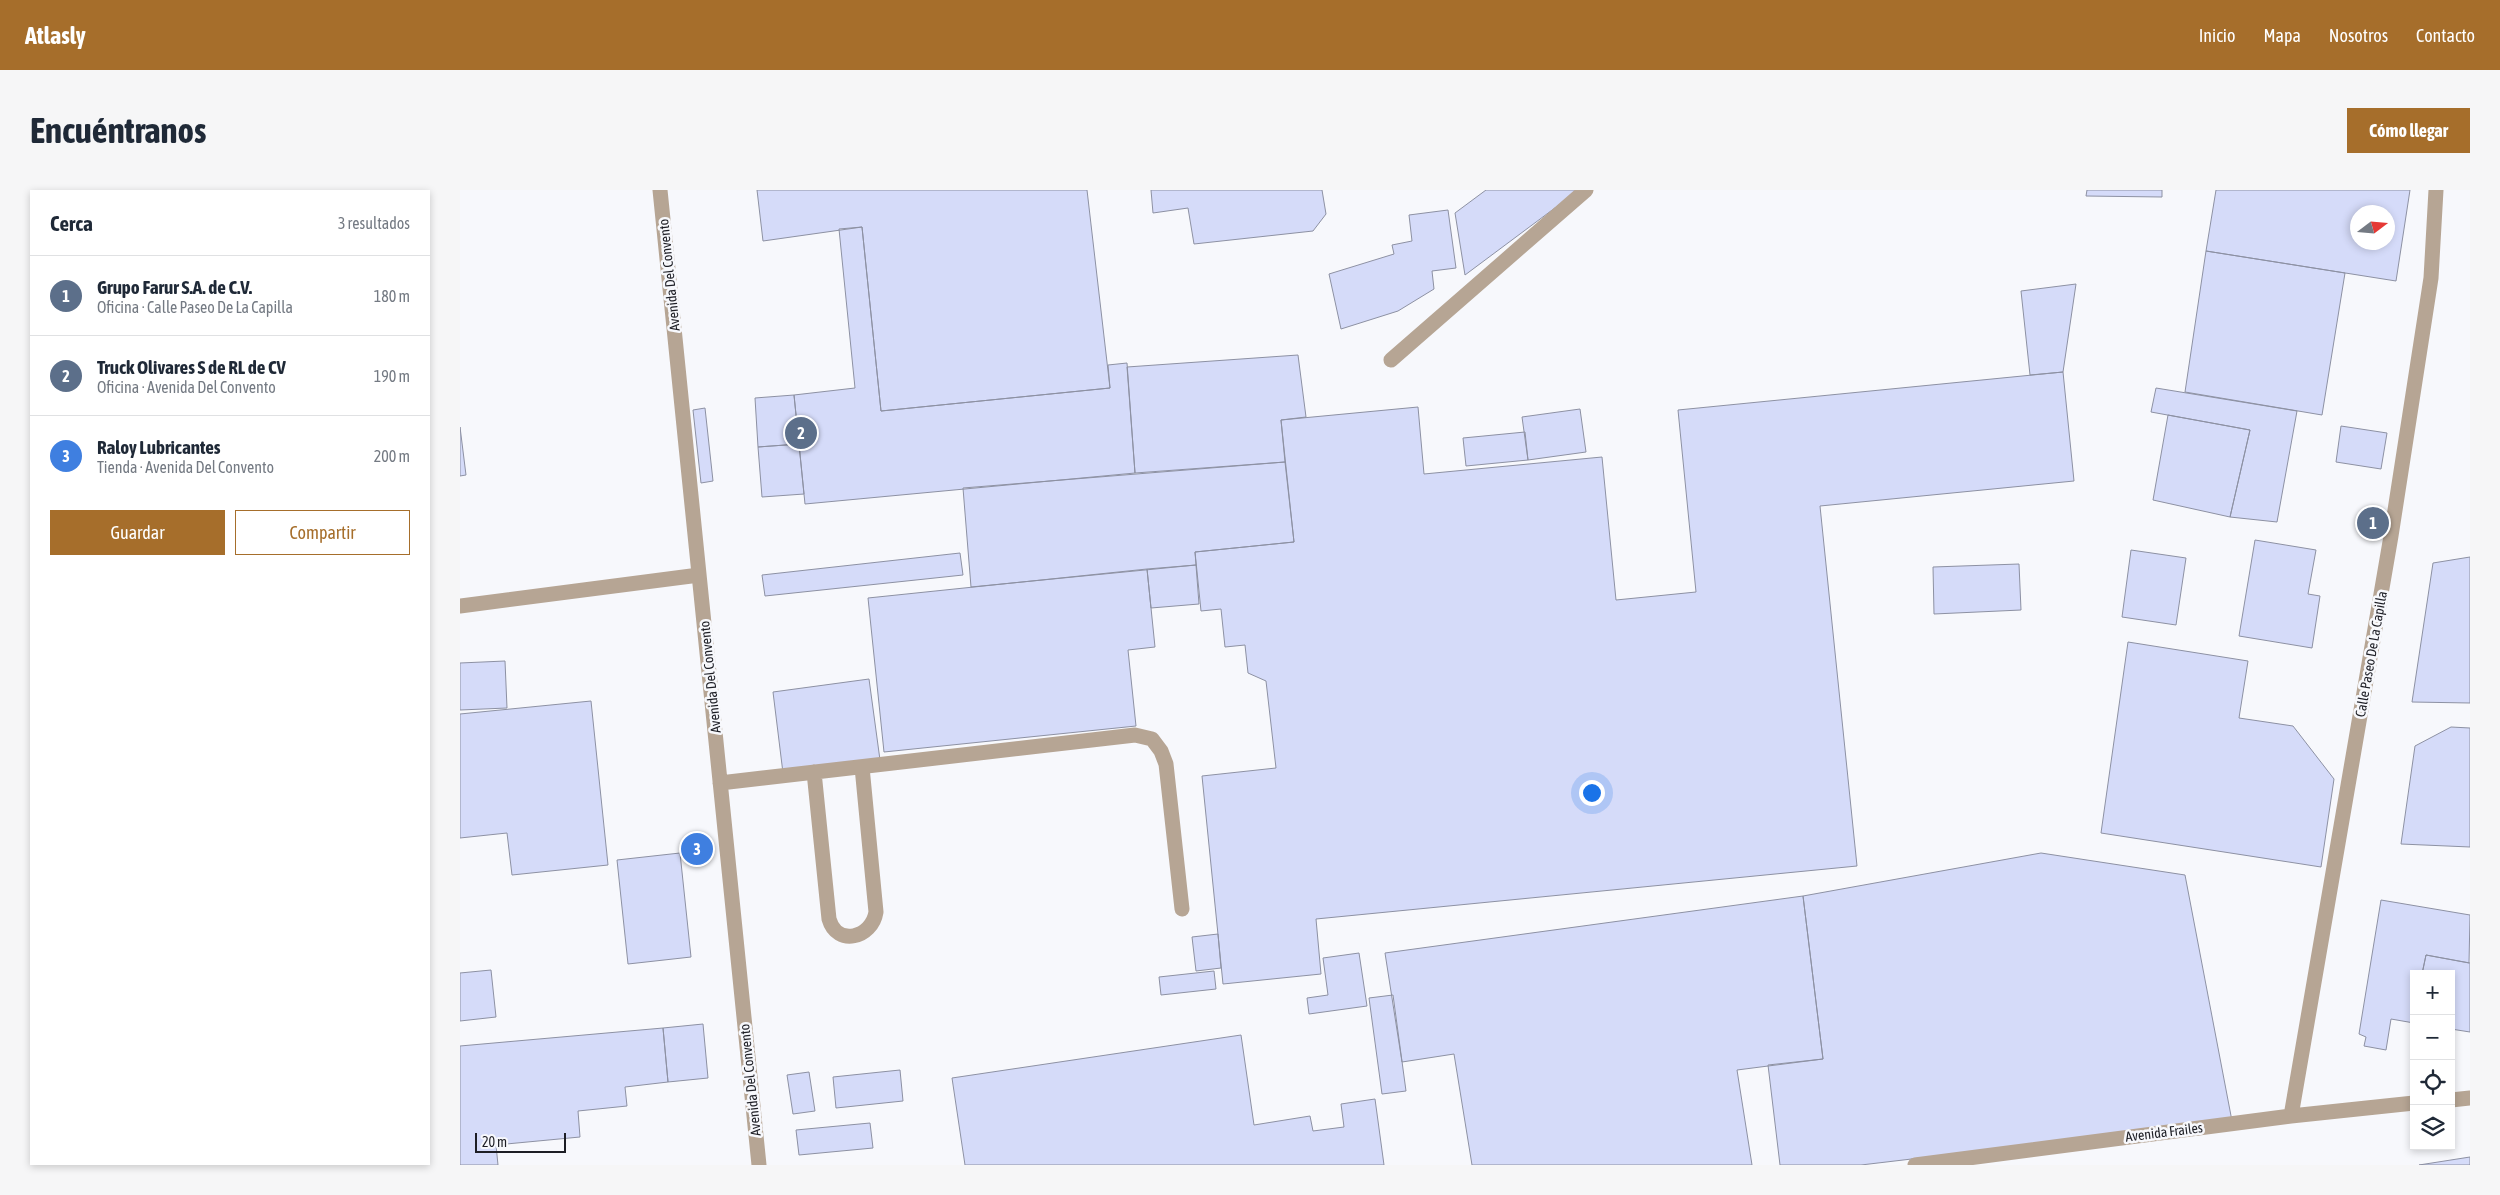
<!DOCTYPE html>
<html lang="es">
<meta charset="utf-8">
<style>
:root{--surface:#fff;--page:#f6f6f7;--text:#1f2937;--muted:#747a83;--line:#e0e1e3;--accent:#a66e2b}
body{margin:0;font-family:"Asap Condensed",sans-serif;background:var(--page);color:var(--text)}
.controls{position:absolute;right:15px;bottom:15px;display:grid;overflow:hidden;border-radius:0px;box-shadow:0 2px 8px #0003}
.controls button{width:45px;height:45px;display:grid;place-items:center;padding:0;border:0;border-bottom:1px solid var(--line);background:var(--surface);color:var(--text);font:25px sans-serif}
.compass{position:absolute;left:1890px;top:15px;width:45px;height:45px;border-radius:50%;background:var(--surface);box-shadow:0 2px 8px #0003;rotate:74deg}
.scale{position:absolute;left:15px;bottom:12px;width:91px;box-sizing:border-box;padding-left:5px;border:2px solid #1d1e25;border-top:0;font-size:14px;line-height:18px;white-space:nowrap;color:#1d1e25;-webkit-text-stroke:4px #f7f8fc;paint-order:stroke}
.you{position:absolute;left:1131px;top:602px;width:18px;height:18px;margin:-12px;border:4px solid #fff;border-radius:50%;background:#1a73e8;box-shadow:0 0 0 8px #1a73e833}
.badge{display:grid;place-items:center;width:32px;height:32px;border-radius:50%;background:var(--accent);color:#fff;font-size:16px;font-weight:700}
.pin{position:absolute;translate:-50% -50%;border:2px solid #fff;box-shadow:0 1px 5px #0006}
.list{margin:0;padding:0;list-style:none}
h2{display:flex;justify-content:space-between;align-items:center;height:65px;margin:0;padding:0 20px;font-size:21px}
h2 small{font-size:16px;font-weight:400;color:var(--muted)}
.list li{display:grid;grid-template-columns:32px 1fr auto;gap:15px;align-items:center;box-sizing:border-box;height:80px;padding:0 20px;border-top:1px solid var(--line)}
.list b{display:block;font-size:19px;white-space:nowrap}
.list p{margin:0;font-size:16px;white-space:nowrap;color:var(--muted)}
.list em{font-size:16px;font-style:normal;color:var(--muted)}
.actions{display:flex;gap:10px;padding:15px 20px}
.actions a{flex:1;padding:11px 0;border:1px solid var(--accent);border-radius:0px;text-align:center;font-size:18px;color:var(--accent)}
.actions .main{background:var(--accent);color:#fff}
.icon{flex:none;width:28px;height:28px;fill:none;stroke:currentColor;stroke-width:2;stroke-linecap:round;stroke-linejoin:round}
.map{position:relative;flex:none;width:2010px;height:975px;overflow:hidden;border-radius:0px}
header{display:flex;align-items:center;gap:30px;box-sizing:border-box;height:70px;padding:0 25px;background:var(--accent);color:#fff}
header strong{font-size:24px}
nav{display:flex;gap:28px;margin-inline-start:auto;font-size:18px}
.intro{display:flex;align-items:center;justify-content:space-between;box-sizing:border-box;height:120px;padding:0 30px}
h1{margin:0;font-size:35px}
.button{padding:12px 22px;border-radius:0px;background:var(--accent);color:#fff;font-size:18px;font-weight:700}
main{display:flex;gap:30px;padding:0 30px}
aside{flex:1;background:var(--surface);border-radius:0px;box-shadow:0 2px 8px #0003}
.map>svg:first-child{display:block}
.building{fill:#d5dbf9;stroke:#8d91a3;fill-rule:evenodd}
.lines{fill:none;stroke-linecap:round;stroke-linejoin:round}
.minor{stroke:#b6a594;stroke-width:15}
.labels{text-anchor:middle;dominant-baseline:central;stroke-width:5;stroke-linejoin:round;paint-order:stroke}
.street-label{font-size:14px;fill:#1d1e25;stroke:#f7f8fc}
</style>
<header>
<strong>Atlasly</strong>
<nav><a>Inicio</a><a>Mapa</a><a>Nosotros</a><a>Contacto</a></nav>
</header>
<div class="intro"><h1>Encuéntranos</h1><a class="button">Cómo llegar</a></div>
<main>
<aside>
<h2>Cerca<small>3 resultados</small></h2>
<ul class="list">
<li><span class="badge" style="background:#5c6f8a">1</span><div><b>Grupo Farur S.A. de C.V.</b><p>Oficina · Calle Paseo De La Capilla</p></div><em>180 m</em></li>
<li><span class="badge" style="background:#5c6f8a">2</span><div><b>Truck Olivares S de RL de CV</b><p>Oficina · Avenida Del Convento</p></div><em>190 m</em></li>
<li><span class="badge" style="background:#3f7fe0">3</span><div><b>Raloy Lubricantes</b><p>Tienda · Avenida Del Convento</p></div><em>200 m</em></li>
</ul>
<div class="actions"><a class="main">Guardar</a><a>Compartir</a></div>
</aside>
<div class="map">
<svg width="2010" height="975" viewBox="0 0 2010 975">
<rect width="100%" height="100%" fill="#f7f8fc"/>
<!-- building -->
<path class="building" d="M297 0H627L650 198 421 221 402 37 303 51Z
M691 0H862L866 24 853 41 734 54 728 18 693 23Z
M1026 0H1119L1005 85 995 23Z
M1627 0H1702V7L1626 6Z
M1756 0H1950L1936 91 1746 61ZM1898 22H1928V52H1898Z
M988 20 996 78 972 81 974 99 938 121 881 139 869 84 934 64 932 55 952 51 949 25Z
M402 37 421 221 650 198 648 175 667 173 675 283 345 314 334 205 395 198 379 39Z
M1746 61 1885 83 1862 225 1725 202Z
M1616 94 1603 182 1570 185 1561 101Z
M838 165 846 227 821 230 825 272 675 283 667 177Z
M1603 182 1614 291 1360 316 1397 676 856 729 861 784 763 794 742 586 816 578 806 491 788 483 785 455 765 457 761 419 741 421 735 362 834 352 821 230 958 217 964 284 1142 267 1156 410 1236 402 1218 220Z
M1696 198 1837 221 1817 332 1770 327 1790 240 1691 222Z
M334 205 339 254 298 257 295 208Z
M245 218 253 291 241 293 233 220Z
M1120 219 1126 262 1068 270 1062 227Z
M1708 225 1790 240 1770 327 1693 310Z
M1881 236 1927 243 1921 279 1876 272Z
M0 237 6 285 0 286Z
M1065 242 1068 270 1006 276 1003 248Z
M339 254 344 304 302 307 298 257Z
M825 272 834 352 735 362 736 375 511 397 503 298Z
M1795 350 1856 360 1848 404 1860 406 1852 458 1779 446Z
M1671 360 1726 368 1716 435 1662 427Z
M500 363 503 385 305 406 302 385Z
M2010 367V513L1952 512 1973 373Z
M1559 374 1561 420 1474 424 1473 377Z
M736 375 739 414 691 418 687 379Z
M687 379 695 457 668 460 676 536 424 562 408 408Z
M1668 452 1788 471 1779 528 1833 536 1874 589 1861 677 1641 643Z
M45 471 47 518 0 520V473Z
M409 489 420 570 323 583 313 502Z
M131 511 148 675 52 685 47 643 0 648V524Z
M1991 537 2010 538V657L1941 654 1955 556Z
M220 663 231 767 168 774 157 670Z
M1581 663 1725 685 1772 931 1401 975H1320L1308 875 1363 869 1343 706Z
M1343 706 1363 869 1277 880 1292 975H1012L994 864 942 872 925 763Z
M1921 710 2010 725 2009 773 1966 765 1962 784H1954V833L1931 829 1926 860 1904 856 1906 847 1899 844Z
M758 744 761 778 736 781 732 747Z
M899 763 907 816 849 824 847 808 868 805 863 768Z
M1966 765 2010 773V842L1991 839V784H1962Z
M31 780 36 827 0 831V783Z
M754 781 756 799 701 805 699 787Z
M933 805 946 901 922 904 909 808Z
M243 834 248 888 208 892 203 838Z
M203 838 208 892 165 897 167 916 118 921 120 947 36 955 38 975H0V856Z
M781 845 794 935 850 926 853 941 884 937 881 914 915 909 924 975H505L492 888Z
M440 880 443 911 376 918 373 887Z
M349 882 355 921 333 924 327 885Z
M410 933 413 958 339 965 336 940Z
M2010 967V975H1959Z"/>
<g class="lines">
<!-- minor -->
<path class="minor" d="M200 0 299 975
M931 170 1126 0
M0 416 239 385
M354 582 369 729C377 757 412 748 416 722L402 577
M260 593 675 545 692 549 701 561 706 574 722 719
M1991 910 2010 908
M1831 926 1931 346 1971 88 1976 0
M1455 975 1831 926 1954 913"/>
</g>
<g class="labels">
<!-- street labels -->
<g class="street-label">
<text transform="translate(209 85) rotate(-96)">Avenida Del Convento</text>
<text transform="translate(1911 464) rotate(-80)">Calle Paseo De La Capilla</text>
<text transform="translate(250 487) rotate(-96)">Avenida Del Convento</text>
<text transform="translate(290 890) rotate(-96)">Avenida Del Convento</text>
<text transform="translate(1704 942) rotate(-7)">Avenida Frailes</text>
</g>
</g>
</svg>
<div class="controls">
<button>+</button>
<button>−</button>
<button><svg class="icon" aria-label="locate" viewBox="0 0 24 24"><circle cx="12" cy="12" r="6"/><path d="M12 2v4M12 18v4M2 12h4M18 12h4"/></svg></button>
<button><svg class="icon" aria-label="layers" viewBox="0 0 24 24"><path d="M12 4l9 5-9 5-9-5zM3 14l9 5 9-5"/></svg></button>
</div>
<svg class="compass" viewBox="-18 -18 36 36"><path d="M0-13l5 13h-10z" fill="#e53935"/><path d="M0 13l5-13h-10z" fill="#747a83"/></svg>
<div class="scale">20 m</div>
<div class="you"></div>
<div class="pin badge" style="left:1913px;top:333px;background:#5c6f8a">1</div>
<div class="pin badge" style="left:341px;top:243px;background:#5c6f8a">2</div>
<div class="pin badge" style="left:237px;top:659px;background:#3f7fe0">3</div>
</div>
</main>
